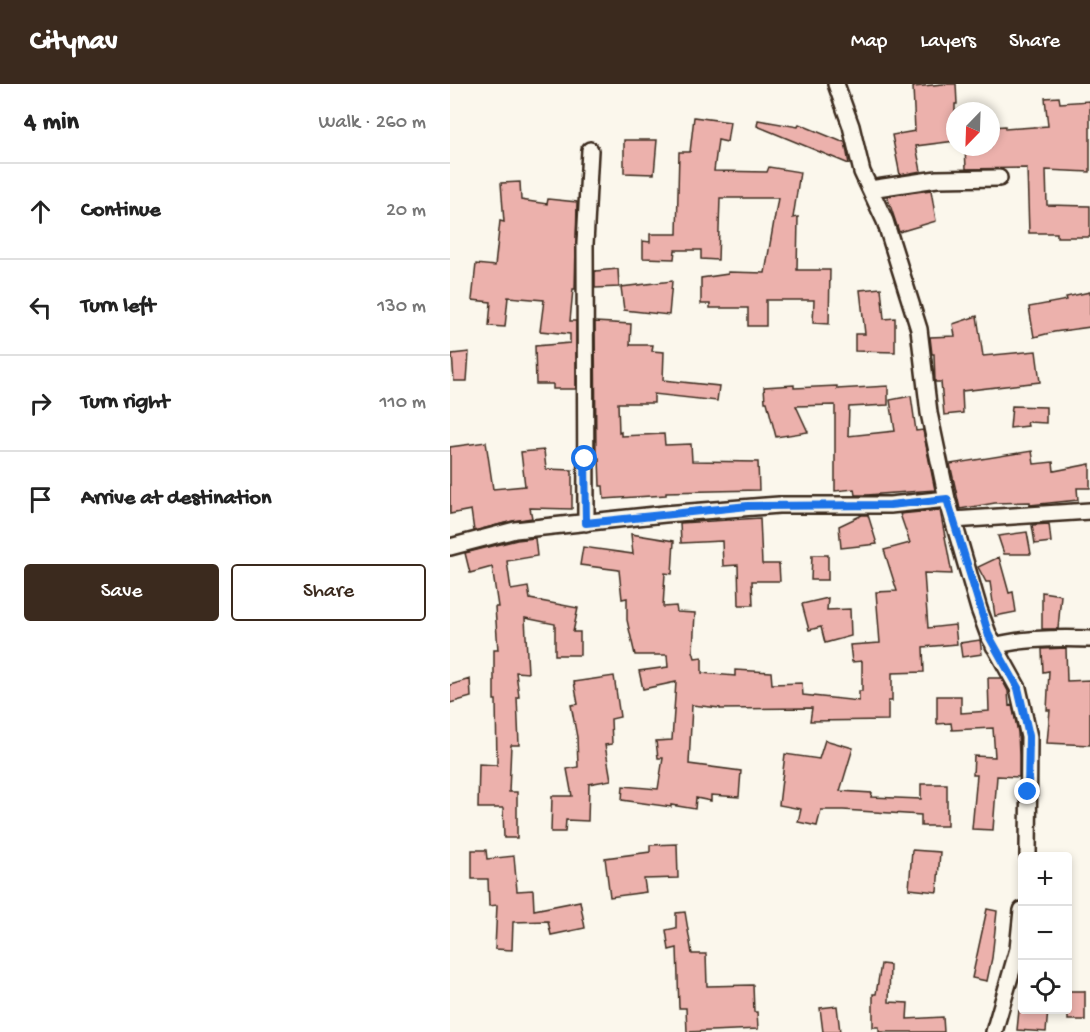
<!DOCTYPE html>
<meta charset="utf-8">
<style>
:root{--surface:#fff;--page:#f6f6f6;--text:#222;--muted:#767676;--line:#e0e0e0;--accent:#3b2a1e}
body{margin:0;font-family:"Gochi Hand",sans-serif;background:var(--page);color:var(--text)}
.controls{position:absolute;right:18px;bottom:18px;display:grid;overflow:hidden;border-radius:6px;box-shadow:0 3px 9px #0003}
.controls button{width:54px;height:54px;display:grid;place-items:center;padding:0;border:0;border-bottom:2px solid var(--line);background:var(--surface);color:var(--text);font:30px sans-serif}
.compass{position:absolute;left:496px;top:18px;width:54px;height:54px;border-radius:50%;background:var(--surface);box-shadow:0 3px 9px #0003;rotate:203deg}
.stop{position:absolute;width:18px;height:18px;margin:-14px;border:4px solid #1a73e8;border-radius:50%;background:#fff}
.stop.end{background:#1a73e8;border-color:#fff;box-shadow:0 2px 6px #0008}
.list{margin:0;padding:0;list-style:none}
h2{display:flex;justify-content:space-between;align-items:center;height:78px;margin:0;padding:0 24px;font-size:26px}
h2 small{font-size:20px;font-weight:400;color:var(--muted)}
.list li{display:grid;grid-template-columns:39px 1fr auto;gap:18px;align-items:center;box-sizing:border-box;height:96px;padding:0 24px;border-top:2px solid var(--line)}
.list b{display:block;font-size:22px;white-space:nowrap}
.list em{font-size:20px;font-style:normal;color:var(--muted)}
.actions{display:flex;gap:12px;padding:18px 24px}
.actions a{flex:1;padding:14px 0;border:2px solid var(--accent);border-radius:6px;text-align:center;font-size:21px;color:var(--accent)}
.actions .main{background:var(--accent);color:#fff}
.icon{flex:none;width:33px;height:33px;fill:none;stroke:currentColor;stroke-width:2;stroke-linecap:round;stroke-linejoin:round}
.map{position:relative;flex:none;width:640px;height:948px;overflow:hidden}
header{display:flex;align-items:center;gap:36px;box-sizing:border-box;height:84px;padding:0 30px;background:var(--accent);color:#fff}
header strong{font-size:28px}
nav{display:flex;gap:33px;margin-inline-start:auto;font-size:21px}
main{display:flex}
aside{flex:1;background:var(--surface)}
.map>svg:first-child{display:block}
.building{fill:#ecb1ac;stroke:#3b2a1e;stroke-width:1.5}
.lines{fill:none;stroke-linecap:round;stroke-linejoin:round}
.street-casing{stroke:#3b2a1e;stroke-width:20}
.street{stroke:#fbf7ec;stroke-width:15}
.route{stroke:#1a73e8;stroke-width:8}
</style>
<header>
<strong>Citynav</strong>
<nav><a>Map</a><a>Layers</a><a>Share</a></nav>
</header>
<main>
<aside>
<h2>4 min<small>Walk · 260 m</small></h2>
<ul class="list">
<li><svg class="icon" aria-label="ahead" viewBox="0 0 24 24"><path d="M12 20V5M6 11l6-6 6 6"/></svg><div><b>Continue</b></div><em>20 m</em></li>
<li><svg class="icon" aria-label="left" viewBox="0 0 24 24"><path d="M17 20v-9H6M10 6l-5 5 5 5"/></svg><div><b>Turn left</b></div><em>130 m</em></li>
<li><svg class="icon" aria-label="right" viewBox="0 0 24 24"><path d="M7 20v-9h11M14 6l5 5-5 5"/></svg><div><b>Turn right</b></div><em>110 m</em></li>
<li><svg class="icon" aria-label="arrive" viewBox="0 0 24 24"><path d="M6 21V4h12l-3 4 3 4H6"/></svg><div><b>Arrive at destination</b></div></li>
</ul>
<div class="actions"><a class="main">Save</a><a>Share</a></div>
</aside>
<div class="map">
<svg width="640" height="948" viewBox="0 0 640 948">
<rect width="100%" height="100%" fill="#fbf7ec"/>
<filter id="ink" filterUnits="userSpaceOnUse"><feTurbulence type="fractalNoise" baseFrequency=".0167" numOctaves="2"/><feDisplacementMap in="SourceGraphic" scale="12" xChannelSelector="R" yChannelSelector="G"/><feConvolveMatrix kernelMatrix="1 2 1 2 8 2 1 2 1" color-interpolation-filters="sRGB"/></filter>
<g filter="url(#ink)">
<!-- building -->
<path class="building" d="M493 0H506L507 20H505V57L466 62 471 87 450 91 442 51 465 47 463 3Z
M609 13 610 19 640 17V88L596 86 597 121 640 122V153H607V149H579L577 84 516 85 515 63H541V43L555 42V45L598 42 595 14Z
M244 33 280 38 277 58 268 56 264 87 317 88 319 83 350 88 343 134 348 133 347 186H380L379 240 363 239 364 216H316V242H298V224H260V220H251V194L278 190V188L315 189 328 114H270L268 176 251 175V166H225L224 175 193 174V157L200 158V150H227L229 68H240Z
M308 36 348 43 349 40 390 57 395 58 399 80 307 42Z
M174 56H207L204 90 174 89Z
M70 98 71 116 97 120 98 115 127 118 125 205H123L120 237H126V305H103V300H86L85 262 120 259V250L90 247 94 216 58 213 55 243 39 242 41 218 22 216 26 180 45 182 50 137 54 138 51 99Z
M481 106 486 137 449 148 437 112Z
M168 185 169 203 145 204V187Z
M222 197 219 231 174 226 171 203Z
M431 204 434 235 445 234V268L405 267V250H415L410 206Z
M640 208V243L604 248 584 253 579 223 617 216 616 213Z
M527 232 533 272 586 267 590 298 512 307 513 329 494 331 491 298H485L484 270H482L480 253 505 252 503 240Z
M145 238 181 240 180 261H203L202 267 214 268 213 296 269 302 267 317 204 310V319H168L169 349 171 348V352L214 350 215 361 241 360 242 377 308 378 309 406 216 408V411L154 415 153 402H150L149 374H146Z
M19 268 17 297H4L2 270Z
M344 301V304L387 302V305L438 302V321L399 323 398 352 445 347 440 316 461 312 466 347 473 346 485 406 417 411H405L404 405 385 407V321L346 322 358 348 326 353 317 318H315L314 303Z
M562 322 596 323V339L577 338 578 342 560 344Z
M36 358 43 405 75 402 71 368 94 366 96 385 122 386V425L80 424 82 434 63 437 24 447 21 426 0 430V363Z
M582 367 584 380 603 378 604 387 640 380V404H627L628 416 580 421V418L545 419 510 425 500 380Z
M490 426 502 490 474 489 478 544 505 541 507 560 473 563 474 588 442 589V617H438V636L360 637 362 624 270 625V624L242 621 239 680 291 687 289 713 261 711V717L246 714 245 725 221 721V723L172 716 173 702 208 705 213 674H208L206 657 222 656 226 598 193 605 189 587 218 583 217 571H185L177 536V514L172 515 169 486 130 481 133 463 183 470 181 450 224 457 222 490 215 489 213 523 226 522 227 528 245 529 243 567 245 574 252 573V589L285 592V586L321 588 322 600 352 599 353 611 409 617V607H412V577L402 578 400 561 430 559 426 508 447 507 434 466 460 459 450 430Z
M412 431H418L427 460 391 464 389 442Z
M310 434 312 480H329L330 497H302L303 521H289L288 481 273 482 272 457 231 459 230 439Z
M599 440 601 458 585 460 582 441Z
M577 448 581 470H554L548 452Z
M85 454 87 472 57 477 61 506 78 503 80 515 128 524 123 548H130V571H105V540L75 534 78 589 66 588 69 613H67L69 661H61L59 708H67V754H54L53 724H28L29 680 47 681 46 616H44V566H48L45 523H48L42 483 20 489 15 469 67 456Z
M362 471H378V496H361Z
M549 473 559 509 563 508 566 528 545 532 540 498H536L528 483Z
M592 508 611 511 608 545H592Z
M378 514 377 526 400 525 401 552 375 559 371 543 359 546 352 520Z
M530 556 532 570 512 573 510 559Z
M616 564 617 597 640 596V661L597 659 600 626H597L599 587 593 588 592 565Z
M164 592 170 633 161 635 162 660 155 661 161 696 139 700 138 737 116 736 115 748H101L102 712H122L117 685 128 683 127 653 121 621 128 620 124 598Z
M538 594H551L558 607 559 622 562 621 568 648 569 672V693L547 692 543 746 522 745 527 691H523L524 672 545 673 543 644 502 646 501 639 487 640V612H511V629L539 627Z
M20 595 21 613 0 619V601Z
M375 656 403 664 390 707 422 709 421 713 471 715V700H497V742H471V731L393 726H371L367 742 348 738 351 725 329 721 335 670 369 675Z
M227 760 228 794 194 795 196 808 160 813 155 774 200 768V761Z
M22 766H36L37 775 64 772 67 807 83 806 84 826 130 817 135 844 101 851 98 837 63 838 62 866 45 865 47 821 39 822 38 795H22Z
M462 766 490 768 487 808 459 805Z
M537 825 547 827 542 874 537 897 522 894Z
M235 828 242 870H256L257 902 303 901 304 928H307L308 945 237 948 236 924H229L227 864 219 866 216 846 226 844V829Z
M431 880 440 881 439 918 458 919 457 935 493 933 494 948H429V943H423V910H426Z
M618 907H635V936H618Z
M387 922 390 948H373L370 924Z
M569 926H598L596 948 567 946Z"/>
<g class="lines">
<!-- street casing -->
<g class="street-casing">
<path id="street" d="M386 0 401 42 412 88 435 137 469 245 479 329 497 415 529 525 539 552 568 604 579 653 578 772
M420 105 487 95 549 94
M503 436 640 427
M136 439 135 160 140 66
M0 463 65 446 215 430 329 421H440L497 415
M544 562C572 554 611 554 640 555
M544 948 568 865 572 826"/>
</g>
<!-- street -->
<use href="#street" class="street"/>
</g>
</g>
<g class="lines" filter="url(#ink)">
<!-- route -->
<path class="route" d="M135 375 136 439 298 422 440 421 497 415 539 552 568 604 579 652 578 708"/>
</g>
</svg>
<div class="controls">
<button>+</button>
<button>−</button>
<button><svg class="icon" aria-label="locate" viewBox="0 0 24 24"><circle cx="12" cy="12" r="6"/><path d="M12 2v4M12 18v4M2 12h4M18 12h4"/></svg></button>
</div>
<svg class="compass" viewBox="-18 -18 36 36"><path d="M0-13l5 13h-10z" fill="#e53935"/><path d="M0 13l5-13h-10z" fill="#767676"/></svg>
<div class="stop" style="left:135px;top:375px"></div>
<div class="stop end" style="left:578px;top:708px"></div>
</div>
</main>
